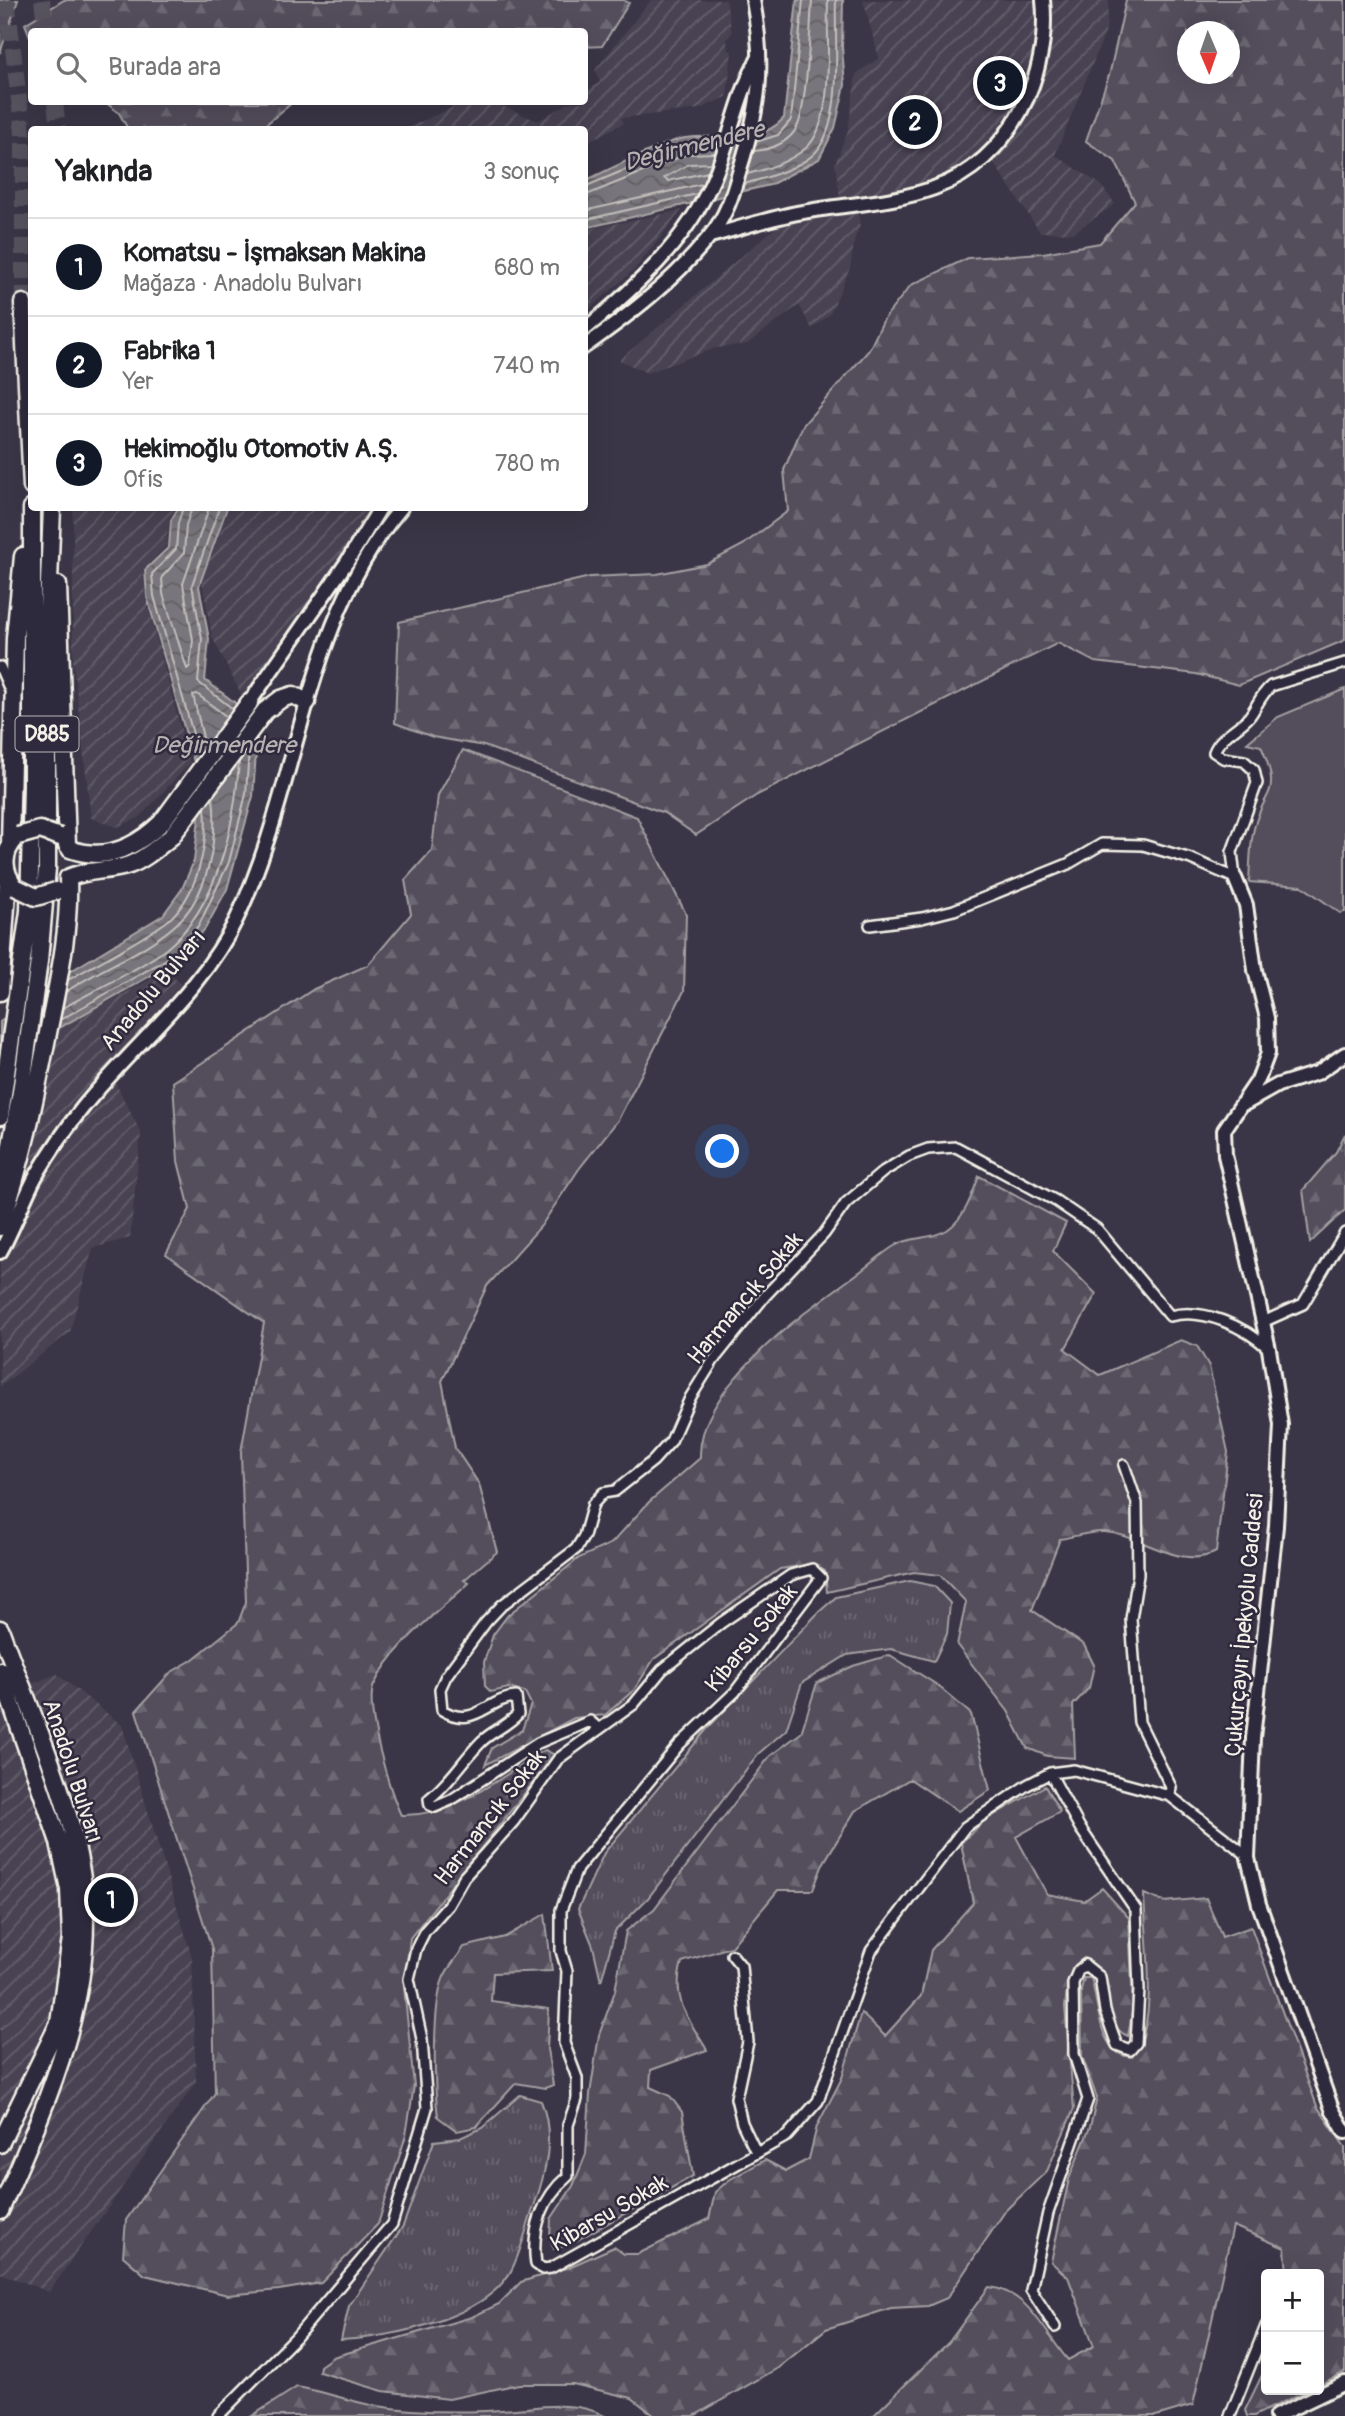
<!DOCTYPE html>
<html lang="tr">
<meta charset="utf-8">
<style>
:root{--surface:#fff;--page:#f2f2f2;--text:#202124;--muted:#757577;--line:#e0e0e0;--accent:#111827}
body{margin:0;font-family:Pangolin,sans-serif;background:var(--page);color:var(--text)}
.controls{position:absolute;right:21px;bottom:21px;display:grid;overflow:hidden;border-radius:7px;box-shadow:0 7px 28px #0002}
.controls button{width:63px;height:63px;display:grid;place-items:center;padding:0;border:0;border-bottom:2px solid var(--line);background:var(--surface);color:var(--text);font:35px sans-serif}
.compass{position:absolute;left:1177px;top:21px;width:63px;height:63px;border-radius:50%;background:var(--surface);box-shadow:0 7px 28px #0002;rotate:178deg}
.you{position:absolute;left:723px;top:1152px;width:24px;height:24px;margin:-18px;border:5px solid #fff;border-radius:50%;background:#1a73e8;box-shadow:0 0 0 10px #1a73e833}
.badge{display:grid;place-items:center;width:46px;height:46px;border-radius:50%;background:var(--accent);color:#fff;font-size:23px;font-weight:700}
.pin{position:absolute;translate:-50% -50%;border:4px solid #fff;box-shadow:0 2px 7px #0006}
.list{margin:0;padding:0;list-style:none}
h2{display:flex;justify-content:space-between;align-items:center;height:91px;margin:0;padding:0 28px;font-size:30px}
h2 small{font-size:23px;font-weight:400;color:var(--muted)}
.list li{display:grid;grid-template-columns:46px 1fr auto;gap:21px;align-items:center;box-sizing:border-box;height:98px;padding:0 28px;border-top:2px solid var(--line)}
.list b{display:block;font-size:26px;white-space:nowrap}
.list p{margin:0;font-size:23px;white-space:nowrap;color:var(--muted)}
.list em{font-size:23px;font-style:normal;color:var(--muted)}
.icon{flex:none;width:38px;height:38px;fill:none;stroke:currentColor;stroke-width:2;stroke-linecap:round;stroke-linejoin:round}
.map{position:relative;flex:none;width:1345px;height:2416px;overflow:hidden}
.search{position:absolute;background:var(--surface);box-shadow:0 7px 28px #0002;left:28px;top:28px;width:560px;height:77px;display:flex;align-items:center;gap:18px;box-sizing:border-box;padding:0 24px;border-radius:7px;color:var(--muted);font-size:26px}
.panel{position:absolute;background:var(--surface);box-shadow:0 7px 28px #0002;left:28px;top:126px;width:560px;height:385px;border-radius:7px}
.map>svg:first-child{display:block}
.industrial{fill:url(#industrial-furrows)}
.grass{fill:url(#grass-tufts);stroke:#a4a0a2;stroke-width:2}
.forest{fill:url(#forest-firs);stroke:#a4a0a2;stroke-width:2;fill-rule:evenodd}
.garden{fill:#534e5c;stroke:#a4a0a2;stroke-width:2}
.water{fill:url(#water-waves);stroke:#aaa6a7;stroke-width:2}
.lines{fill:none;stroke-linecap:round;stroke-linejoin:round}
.shore{stroke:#c2bfbc;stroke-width:2}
.highway-tunnel{stroke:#57525f;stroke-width:16;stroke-dasharray:16 8;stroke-linecap:butt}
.street-casing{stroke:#f4f1e8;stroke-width:14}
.secondary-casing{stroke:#f4f1e8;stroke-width:18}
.highway-casing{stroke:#f4f1e8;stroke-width:21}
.street{stroke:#2f2a3d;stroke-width:9}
.secondary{stroke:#2f2a3d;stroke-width:12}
.highway{stroke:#2f2a3d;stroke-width:16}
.highway-bridge-casing{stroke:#f4f1e8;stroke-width:21;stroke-linecap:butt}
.highway-bridge{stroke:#2f2a3d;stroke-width:16}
.labels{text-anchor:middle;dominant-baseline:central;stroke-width:5;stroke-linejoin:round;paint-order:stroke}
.shield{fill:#2f2a3d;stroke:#b9b5b5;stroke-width:2}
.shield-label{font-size:21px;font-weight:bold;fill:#f4f1e8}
.street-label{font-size:23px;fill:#f4f1e8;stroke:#2f2a3d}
.water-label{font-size:24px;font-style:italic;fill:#b6b2b2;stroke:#2f2a3d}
</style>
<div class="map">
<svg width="1345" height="2416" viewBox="0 0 1345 2416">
<defs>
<pattern id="industrial-furrows" width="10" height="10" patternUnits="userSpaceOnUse" patternTransform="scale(1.75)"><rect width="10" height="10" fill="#484352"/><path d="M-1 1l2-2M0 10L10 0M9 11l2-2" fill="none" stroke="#635f6b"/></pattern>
<pattern id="grass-tufts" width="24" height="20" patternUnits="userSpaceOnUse" patternTransform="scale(1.75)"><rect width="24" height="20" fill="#534e5c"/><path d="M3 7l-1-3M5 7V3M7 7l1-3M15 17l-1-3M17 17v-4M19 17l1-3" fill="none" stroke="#6c6873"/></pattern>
<pattern id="forest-firs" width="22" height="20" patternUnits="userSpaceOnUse" patternTransform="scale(1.75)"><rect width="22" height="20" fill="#534e5c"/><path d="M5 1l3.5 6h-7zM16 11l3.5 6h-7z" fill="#6c6873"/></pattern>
<pattern id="water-waves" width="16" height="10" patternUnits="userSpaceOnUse" patternTransform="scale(1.75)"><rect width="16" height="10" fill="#78747b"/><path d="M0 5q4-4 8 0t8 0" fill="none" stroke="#636063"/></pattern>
</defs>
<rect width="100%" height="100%" fill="#3b3647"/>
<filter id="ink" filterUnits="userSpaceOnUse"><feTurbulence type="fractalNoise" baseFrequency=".0143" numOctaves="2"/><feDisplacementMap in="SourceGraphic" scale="14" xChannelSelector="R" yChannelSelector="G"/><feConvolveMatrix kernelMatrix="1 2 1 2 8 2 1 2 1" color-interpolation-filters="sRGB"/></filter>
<g filter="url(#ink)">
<!-- industrial -->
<path class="industrial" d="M651 0H726L732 33 727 39 728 50 732 51 727 97 699 109 621 118 624 123 585 143 584 130 405 129 464 102H493L538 121 570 102H584L585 92 600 82 595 70Z
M863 0H1109L1106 31 1055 155 1100 184 1115 204 1073 233 1040 232 991 159 950 186 857 206 860 226 855 238 850 268 830 314 812 329 799 305 747 344 716 348 647 373 619 360 781 223 842 211 835 164 848 130 856 74 879 58Z
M682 210 635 269 585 313V230Z
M73 508H175L169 520 166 546 143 570 145 596 190 763 139 818 117 827 91 818 73 661Z
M229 508H372L337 565 242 696 212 637 202 581Z
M166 971 181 984 108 1068 141 1133 130 1238 93 1248 70 1332 0 1387V1079L56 1030Z
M57 1674 122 1725 192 1957 196 2082 49 2292 0 2273V1696Z"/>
<!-- grass -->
<path class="grass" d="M910 1581 934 1586 950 1603 947 1634 934 1661 891 1649 847 1655 802 1683 786 1730 758 1754 648 1898 615 1931 601 1981 593 1946 578 1909 604 1853 707 1729 819 1612 836 1597Z
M520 2095 541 2101C555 2135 546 2173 534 2206 527 2226 522 2248 513 2267 490 2317 391 2338 341 2340L349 2306 403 2226 434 2141 460 2138 482 2128Z"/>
<!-- forest -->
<path class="forest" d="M0 0H18L0 53Z
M64 0H623L629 3 602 46 585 47 584 32H460L447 29 439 32H32L31 39 25 24Z
M1126 0H1345V640L1239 685 1196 674 1095 662 1058 643 757 795 696 835 664 813 484 746 433 737 395 723 399 622 590 577 657 574 707 564 743 545 788 511 784 470 803 425 869 350 884 319 911 285 968 258 1043 253 1100 243 1135 202 1115 161 1086 141 1110 72ZM1188 32H1230V74H1188Z
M105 102H293L259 130 128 129 119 113Z
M463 750 637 817 686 914 684 991 618 1120 579 1169 541 1226 487 1286 442 1381 455 1448 479 1484 497 1552 464 1580 469 1583C436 1614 394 1644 374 1685 364 1705 390 1794 401 1815 455 1817 500 1777 545 1750L555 1755 410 1938 404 1987 414 2086 406 2135 378 2224 321 2283 279 2290 228 2295 145 2275 123 2256 126 2220 215 2093 212 1949 136 1711 170 1673 192 1660 238 1623 246 1602 241 1452 264 1323 166 1254 190 1209 178 1161 173 1082 314 989 368 965 411 914 405 880 432 850 438 795Z
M1345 1134V1210L1310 1243 1303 1190 1336 1152Z
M979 1176 1066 1223 1053 1251 1096 1294 1065 1349 1100 1375 1181 1340 1197 1346 1209 1366 1228 1452 1216 1552C1181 1571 1140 1534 1104 1532 1090 1531 1074 1537 1060 1539L1032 1610 1084 1645 1094 1665 1089 1688 1073 1705 1075 1758 1047 1756 1027 1748 1008 1711 957 1645 966 1602 940 1575 914 1572 827 1592 825 1571 813 1564 780 1569 654 1659 634 1690 605 1715 574 1718 485 1765 492 1748 522 1730 531 1704 525 1692 509 1688 491 1692 485 1686 484 1662 493 1635 508 1615 579 1558 612 1543 649 1502 700 1458C697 1387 805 1312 857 1274 870 1265 882 1253 896 1245 911 1237 932 1239 947 1230 965 1218 972 1195 979 1176Z
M890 1655 937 1685 971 1714 990 1790 958 1811 910 1779 855 1811 823 1864 813 1890H778L731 1947 682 1962C671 2000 688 2018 707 2050L651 2070 650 2087 670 2096 682 2112 693 2176 568 2245 554 2249 550 2238 551 2219 573 2186 586 2154 590 2094 599 2035 615 1991 626 1931 654 1909 770 1756 801 1733 817 1683 853 1666Z
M1045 1786 1060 1812 1016 1837 1047 1894 1084 1901 1102 1888 1129 1918 1133 2007 1128 2036C1099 2026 1119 1973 1084 1958L1075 1965 1068 1979 1065 2007 1074 2109 1047 2171 1006 2210 947 2298 928 2306 891 2308 826 2329 778 2368 694 2416H655L632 2398 573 2384H519L449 2399 383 2391 319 2372 320 2366 333 2357 472 2317 499 2304 521 2282 569 2267 614 2247 624 2254H638L709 2219 715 2192 729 2180 765 2160 786 2171 809 2159 817 2126 842 2078 861 2013 885 2036 921 1996 931 1950 973 1903 961 1843 985 1820Z
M1144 1894 1164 1902 1206 1898 1222 1937 1251 1927 1317 2106 1345 2147V2372L1319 2385V2274H1287L1285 2248 1233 2226 1193 2405 1156 2416H873L949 2342 989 2287C1028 2291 1044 2332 1068 2360L1094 2346 1068 2277 1051 2262 1069 2179 1090 2127 1097 2098 1082 2056 1081 1990 1084 1978H1091C1099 2004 1098 2056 1132 2057 1160 2025 1145 1937 1144 1894Z
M545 1914 552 1971 493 1973 491 2001 549 2009 547 2049 553 2085 545 2088 516 2083 476 2127 457 2131 438 2117C434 2086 432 2008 443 1979 447 1968 458 1957 464 1947L505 1937Z
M1266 2367V2390H1308L1254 2416H1247L1245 2410Z
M297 2387C322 2391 346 2400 371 2405 423 2414 474 2413 526 2408 552 2405 582 2403 605 2416H252Z"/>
<!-- garden -->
<path class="garden" d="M1345 689V912L1340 913 1302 886 1249 882C1250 866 1250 848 1253 833 1262 788 1284 799 1261 746L1247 743 1278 717Z"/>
<!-- water -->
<path class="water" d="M797 0H843L842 47 845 85 835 128 819 159 770 185 585 228V181C608 170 663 142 685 138 719 133 759 146 784 118Z
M178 508H227L199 586 209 639 205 680 238 705 257 737 253 796 227 889 205 929 176 961 56 1030 0 1079V1022L61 977 163 915 182 889 194 861 199 818 194 762 147 597 145 570 169 547 171 520Z"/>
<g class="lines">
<!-- shore -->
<path class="shore" d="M756 142 778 135 791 120 803 0
M754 151C771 150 791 142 798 125 806 106 811 23 812 0
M708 172 668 181 664 178 689 164 711 163
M747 174C766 170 791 161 806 148 836 122 826 37 828 0
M744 184C763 179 799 168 814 154 845 122 834 41 836 0
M584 187 685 145 718 144
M584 196 687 154 715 153
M584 211 702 184
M584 220 697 194
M183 508 178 523 176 549 152 574 154 596 199 755
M192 508 186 525 184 553 162 577 163 594 187 669 190 666 193 640 183 584 209 508
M219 508 192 585 202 639 198 682 233 709
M205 746 193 695 197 694 227 717
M68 980C100 961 136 944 166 922 197 898 209 844 205 807
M66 992C99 969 141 954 173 927 209 897 218 840 213 797
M63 1008C94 990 139 970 166 949 218 907 235 824 239 761
M60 1020 172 956 199 925 229 862 246 794 249 748"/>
<!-- highway-tunnel -->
<path class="highway-tunnel" d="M7 0 23 133V303
M42 0 46 32
M55 102 58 130"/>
<!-- street casing -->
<g class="street-casing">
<path id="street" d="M0 667 9 688
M1235 878 1232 852 1257 783 1254 770 1244 761 1223 758 1214 752C1220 736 1237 730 1249 717 1257 707 1260 695 1271 686L1345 663
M870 925 922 918 954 910 1068 864 1102 844 1143 845 1191 859 1235 878
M1263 1322 1303 1304 1345 1233
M1124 1465 1137 1503 1138 1575 1131 1619 1139 1722 1171 1787 1170 1796
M599 1729 590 1721 538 1743 451 1800 435 1807 430 1805 429 1799C450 1783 463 1760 482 1741 494 1730 507 1726 518 1714L516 1697C488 1698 475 1730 442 1710L440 1689 446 1676 486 1622 502 1605 576 1549 584 1536 593 1504 603 1493 615 1491 653 1461 671 1441 690 1398 713 1361 765 1296 824 1234 846 1203 884 1171 909 1156 928 1149 956 1147 1056 1201 1097 1229 1170 1316C1203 1307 1245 1327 1269 1349
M1050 1773 1080 1828 1136 1910 1139 1990 1136 2043 1130 2050 1117 2045 1105 2011 1100 1977 1085 1965 1078 1971 1073 1983 1074 2054 1088 2099 1048 2213 1031 2290 1055 2327
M732 1955 741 1966 748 2042 736 2098 742 2123 756 2152
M218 2416 296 2337 392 2224 427 2108 422 2039 409 1979 416 1949 425 1931 448 1905 464 1877 514 1821 558 1759 634 1704 662 1670 721 1623 791 1575 812 1569 821 1578 735 1692 679 1745 577 1869 561 1910V1951L567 1971 564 2043 577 2078V2099L568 2125V2176C542 2198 531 2230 536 2264L543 2269 551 2268 787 2136 818 2101 871 1951 965 1827 1027 1785 1050 1773 1074 1770 1170 1796 1248 1856
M1230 2416 1266 2326"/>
</g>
<!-- secondary casing -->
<g class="secondary-casing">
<path id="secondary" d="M710 236C741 228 772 217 803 212 846 204 893 203 934 188 1010 161 1051 76 1043 0
M584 330C635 288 686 242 713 180 731 140 736 98 758 59
M584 347C629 315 675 280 709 237 726 217 733 194 740 169 760 105 765 67 753 0
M249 703 347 562 380 508
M1235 878 1246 905 1255 970 1267 1018 1268 1053 1258 1080 1224 1130 1225 1155 1269 1349 1281 1425 1276 1526 1253 1738 1248 1858 1259 1904 1332 2109 1345 2132
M1246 1103 1278 1085 1317 1073 1345 1054
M0 1252C14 1228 23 1200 36 1176 50 1152 67 1127 84 1106 134 1044 203 990 237 918 300 785 303 624 401 508
M1276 2416 1345 2383"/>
</g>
<!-- highway casing -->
<g class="highway-casing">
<path id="highway" d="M23 303 32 487
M58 585 67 845
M10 845 15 638 23 556
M70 849C105 862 136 847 161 823L249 703
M15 887C2 870 2 853 16 838
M0 992 8 878
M0 1116 29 911 32 784V508
M0 1203 21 1092 39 961 47 868V631L52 508
M0 1227C22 1164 35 1099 48 1033 58 982 70 931 68 878 87 869 109 872 129 865 144 860 158 847 171 837L265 711 281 699 293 695 307 702
M0 1629C28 1706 74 1806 83 1886 96 2000 44 2109 0 2211
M0 1671 59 1842 69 1889 71 1938 59 2023 0 2144"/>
</g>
<!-- street -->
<use href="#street" class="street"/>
<!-- secondary -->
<use href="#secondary" class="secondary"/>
<!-- highway -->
<use href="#highway" class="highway"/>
<!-- highway-bridge casing -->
<g class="highway-bridge-casing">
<path id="highway-bridge" d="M18 836 40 830 60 837
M15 887 36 897 56 891"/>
</g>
<!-- highway-bridge -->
<use href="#highway-bridge" class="highway-bridge"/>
</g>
</g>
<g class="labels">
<!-- shield labels -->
<rect class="shield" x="15.5" y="716.5" width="63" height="35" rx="5"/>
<g class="shield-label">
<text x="47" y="734">D885</text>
</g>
<!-- street labels -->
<g class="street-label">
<text transform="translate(153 990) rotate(-50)">Anadolu Bulvarı</text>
<text transform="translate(745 1298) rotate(-50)">Harmancık Sokak</text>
<text transform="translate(1244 1625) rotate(-85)">Çukurçayır İpekyolu Caddesi</text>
<text transform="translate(751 1638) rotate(-51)">Kibarsu Sokak</text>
<text transform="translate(73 1771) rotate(72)">Anadolu Bulvarı</text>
<text transform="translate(490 1817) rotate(-52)">Harmancık Sokak</text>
<text transform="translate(609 2213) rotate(-30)">Kibarsu Sokak</text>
</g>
<!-- water labels -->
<g class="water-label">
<text transform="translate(694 146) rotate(-14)">Değirmendere</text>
<text x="224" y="745">Değirmendere</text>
</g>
</g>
</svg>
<div class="controls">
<button>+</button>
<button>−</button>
</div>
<svg class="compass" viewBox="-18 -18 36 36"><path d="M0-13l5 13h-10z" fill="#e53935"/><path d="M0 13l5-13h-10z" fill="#757577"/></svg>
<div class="you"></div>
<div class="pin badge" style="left:111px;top:1900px">1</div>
<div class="pin badge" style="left:915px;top:122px">2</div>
<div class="pin badge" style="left:1000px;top:83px">3</div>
<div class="search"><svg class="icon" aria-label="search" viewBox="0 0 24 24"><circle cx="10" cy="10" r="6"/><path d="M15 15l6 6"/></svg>Burada ara</div>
<section class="panel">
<h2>Yakında<small>3 sonuç</small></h2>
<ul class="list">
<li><span class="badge">1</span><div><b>Komatsu - İşmaksan Makina</b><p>Mağaza · Anadolu Bulvarı</p></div><em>680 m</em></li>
<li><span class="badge">2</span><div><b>Fabrika 1</b><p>Yer</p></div><em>740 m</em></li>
<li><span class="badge">3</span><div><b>Hekimoğlu Otomotiv A.Ş.</b><p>Ofis</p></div><em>780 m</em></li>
</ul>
</section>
</div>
